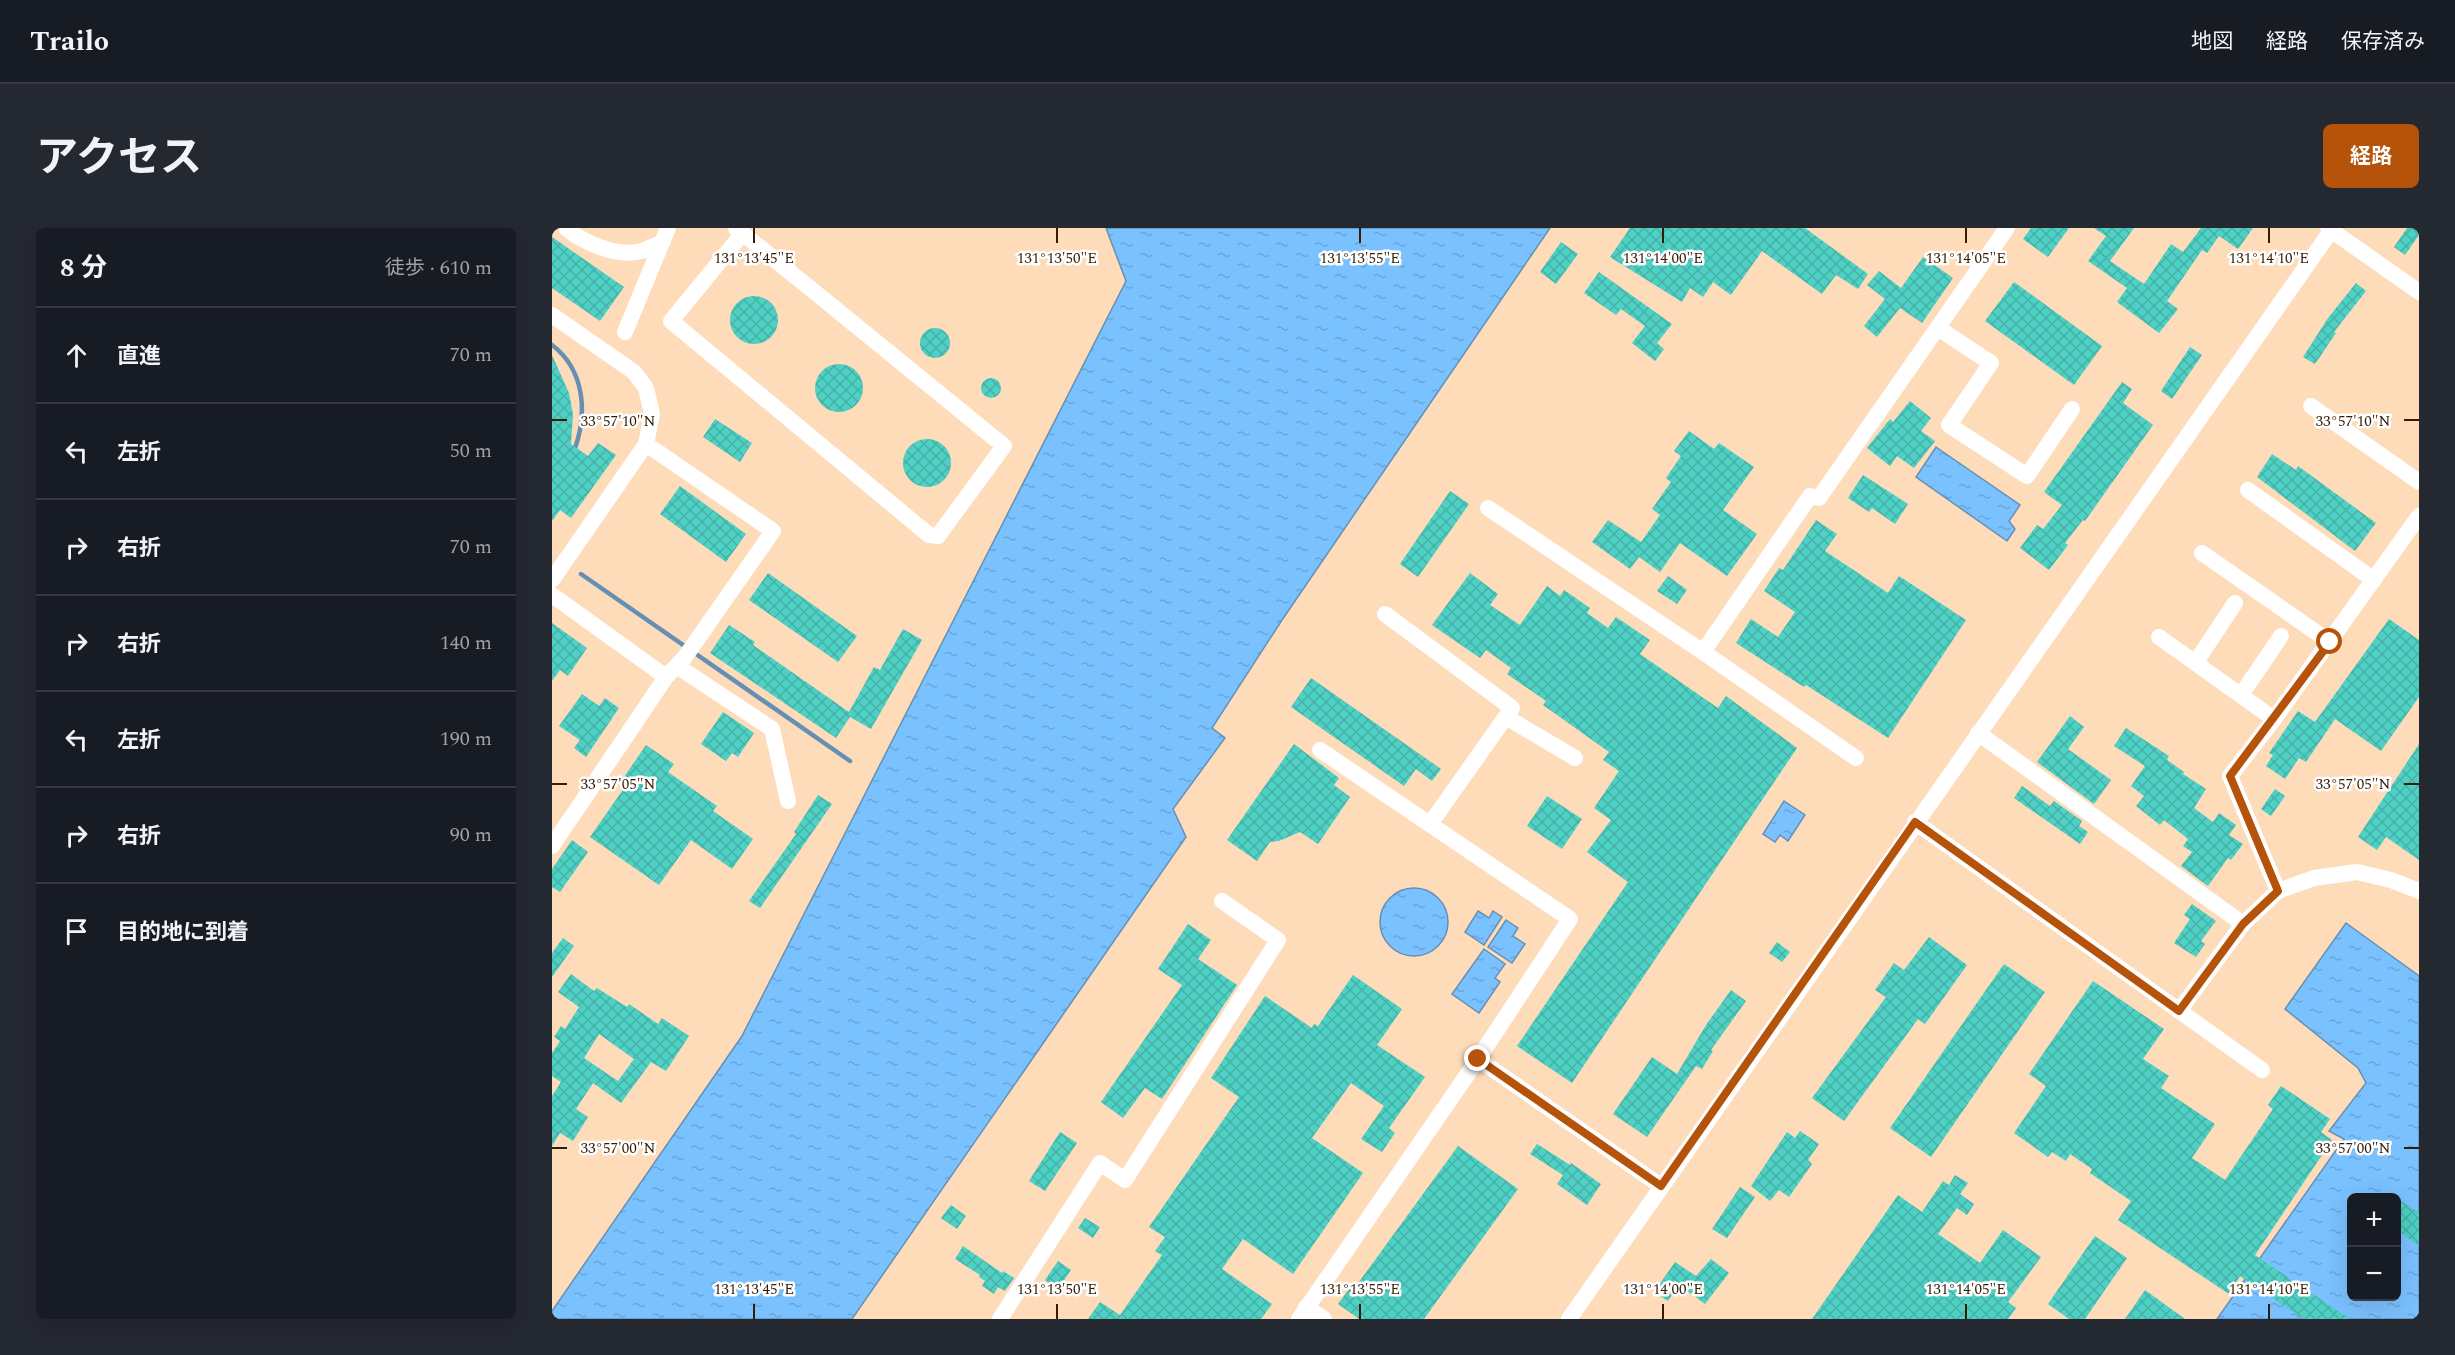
<!DOCTYPE html>
<html lang="ja">
<meta charset="utf-8">
<style>
:root{--surface:#171b24;--page:#242831;--text:#f1f3f6;--muted:#9ea1a6;--line:#363941;--accent:#b45309}
body{margin:0;font-family:Spectral,"Noto Sans JP",serif;background:var(--page);color:var(--text)}
.controls{position:absolute;right:18px;bottom:18px;display:grid;overflow:hidden;border-radius:9px;box-shadow:0 6px 24px #0002}
.controls button{width:54px;height:54px;display:grid;place-items:center;padding:0;border:0;border-bottom:2px solid var(--line);background:var(--surface);color:var(--text);font:30px sans-serif}
.stop{position:absolute;width:18px;height:18px;margin:-14px;border:4px solid #b45309;border-radius:50%;background:#fff}
.stop.end{background:#b45309;border-color:#fff;box-shadow:0 2px 6px #0008}
.list{margin:0;padding:0;list-style:none}
h2{display:flex;justify-content:space-between;align-items:center;height:78px;margin:0;padding:0 24px;font-size:26px}
h2 small{font-size:20px;font-weight:400;color:var(--muted)}
.list li{display:grid;grid-template-columns:39px 1fr auto;gap:18px;align-items:center;box-sizing:border-box;height:96px;padding:0 24px;border-top:2px solid var(--line)}
.list b{display:block;font-size:22px;white-space:nowrap}
.list em{font-size:20px;font-style:normal;color:var(--muted)}
.icon{flex:none;width:33px;height:33px;fill:none;stroke:currentColor;stroke-width:2;stroke-linecap:round;stroke-linejoin:round}
.map{position:relative;flex:none;width:1867px;height:1091px;overflow:hidden;border-radius:9px}
header{display:flex;align-items:center;gap:36px;box-sizing:border-box;height:84px;padding:0 30px;background:var(--surface);border-bottom:2px solid var(--line)}
header strong{font-size:28px}
nav{display:flex;gap:33px;margin-inline-start:auto;font-size:21px}
.intro{display:flex;align-items:center;justify-content:space-between;box-sizing:border-box;height:144px;padding:0 36px}
h1{margin:0;font-size:42px}
.button{padding:15px 27px;border-radius:9px;background:var(--accent);color:#fff;font-size:21px;font-weight:700}
main{display:flex;gap:36px;padding:0 36px}
aside{flex:1;background:var(--surface);border-radius:9px;box-shadow:0 6px 24px #0002}
.map>svg:first-child{display:block}
.water{fill:url(#water-ripples);stroke:#6590b4;stroke-width:1.5;fill-rule:evenodd}
.lines{fill:none;stroke-linecap:round;stroke-linejoin:round}
.stream{stroke:#6590b4;stroke-width:4.5}
.building{fill:url(#building-cross-hatch);fill-rule:evenodd}
.minor{stroke:#fff;stroke-width:16}
.route{stroke:#b45309;stroke-width:8}
.ticks{fill:none;stroke:#331e05;stroke-width:2}
.ticks-label{font-size:15px;text-anchor:middle;fill:#331e05;stroke:#fff;stroke-width:5;stroke-linejoin:round;paint-order:stroke}
</style>
<header>
<strong>Trailo</strong>
<nav><a>地図</a><a>経路</a><a>保存済み</a></nav>
</header>
<div class="intro"><h1>アクセス</h1><a class="button">経路</a></div>
<main>
<aside>
<h2>8 分<small>徒歩 · 610 m</small></h2>
<ul class="list">
<li><svg class="icon" aria-label="ahead" viewBox="0 0 24 24"><path d="M12 20V5M6 11l6-6 6 6"/></svg><div><b>直進</b></div><em>70 m</em></li>
<li><svg class="icon" aria-label="left" viewBox="0 0 24 24"><path d="M17 20v-9H6M10 6l-5 5 5 5"/></svg><div><b>左折</b></div><em>50 m</em></li>
<li><svg class="icon" aria-label="right" viewBox="0 0 24 24"><path d="M7 20v-9h11M14 6l5 5-5 5"/></svg><div><b>右折</b></div><em>70 m</em></li>
<li><svg class="icon" aria-label="right" viewBox="0 0 24 24"><path d="M7 20v-9h11M14 6l5 5-5 5"/></svg><div><b>右折</b></div><em>140 m</em></li>
<li><svg class="icon" aria-label="left" viewBox="0 0 24 24"><path d="M17 20v-9H6M10 6l-5 5 5 5"/></svg><div><b>左折</b></div><em>190 m</em></li>
<li><svg class="icon" aria-label="right" viewBox="0 0 24 24"><path d="M7 20v-9h11M14 6l5 5-5 5"/></svg><div><b>右折</b></div><em>90 m</em></li>
<li><svg class="icon" aria-label="arrive" viewBox="0 0 24 24"><path d="M6 21V4h12l-3 4 3 4H6"/></svg><div><b>目的地に到着</b></div></li>
</ul>
</aside>
<div class="map">
<svg width="1867" height="1091" viewBox="0 0 1867 1091">
<defs>
<pattern id="water-ripples" width="26" height="14" patternUnits="userSpaceOnUse" patternTransform="scale(1.5)"><rect width="26" height="14" fill="#7ac1ff"/><path d="M2 4q2-2 4 0t4 0M15 11q2-2 4 0t4 0" fill="none" stroke="#6aa5d9"/></pattern>
<pattern id="building-cross-hatch" width="8" height="8" patternUnits="userSpaceOnUse" patternTransform="scale(1.5)"><rect width="8" height="8" fill="#4fd0c4"/><path d="M0 0l8 8M0 8l8-8" fill="none" stroke="#45b2a7"/></pattern>
</defs>
<rect width="100%" height="100%" fill="#fedbb9"/>
<!-- water -->
<path class="water" d="M554 0H998L730 392 660 500 673 510 621 581 634 609 300 1091H0V1083L190 808 574 53Z
M1384 219 1468 277 1457 293 1463 301 1455 313 1364 249Z
M1232 573 1253 587 1236 613 1228 607 1223 614 1211 606Z
M828 694a34 34 0 1 1 68 0a34 34 0 1 1-68 0Z
M926 683 937 690 941 683 950 689 932 717 913 704Z
M954 692 966 700 961 708 973 716 960 735 936 719Z
M1794 695 1867 748V1091H1665L1792 911 1777 903 1814 855 1806 840 1733 781ZM1800 970H1844V1068H1800Z
M932 721 953 736 943 750 948 754 927 785 900 766Z"/>
<g class="lines">
<!-- stream -->
<path class="stream" d="M0 117C33 142 36 186 22 223
M29 346 298 533"/>
</g>
<!-- building -->
<path class="building" d="M1078 0H1253L1316 46 1306 61 1284 47 1270 66 1210 23 1179 67 1161 54 1151 69 1138 60 1130 74 1058 29Z
M1479 0H1517L1496 29 1471 11Z
M1542 0H1582L1558 33 1592 56 1619 16 1631 24 1649 0H1701L1686 21 1667 8 1655 25 1650 22 1615 73 1626 81 1607 105 1565 74 1575 60 1536 33 1554 8Z
M1855 0H1867V7L1853 27 1842 19Z
M0 9 72 59 48 93 0 60Z
M1009 14 1026 26 1004 56 988 44Z
M1371 29 1401 50 1370 95 1348 80 1325 109 1312 98 1333 71 1315 57 1327 43 1349 60Z
M1047 44 1120 96 1105 115 1112 121 1103 133 1080 115 1093 98 1069 81 1064 87 1032 65Z
M1462 54 1550 118 1522 157 1433 93Z
M1804 55 1814 63 1782 104 1784 105 1763 136 1751 129 1776 90Z
M178 92a24 24 0 1 1 48 0a24 24 0 1 1-48 0Z
M368 115a15 15 0 1 1 30 0a15 15 0 1 1-30 0Z
M1638 119 1650 127 1620 171 1609 163Z
M0 127 17 165 21 186 19 216 36 228 46 215 64 227 19 290 8 282 0 293Z
M263 160a24 24 0 1 1 48 0a24 24 0 1 1-48 0Z
M429 160a10 10 0 1 1 20 0a10 10 0 1 1-20 0Z
M1570 154 1580 161 1571 175 1601 197 1533 293 1531 292 1513 315 1516 317 1497 342 1468 320 1485 297 1491 301 1510 277 1492 264Z
M1358 173 1379 190 1369 203 1383 213 1362 240 1345 228 1338 238 1315 220 1338 191 1341 194Z
M163 191 200 215 188 234 151 209Z
M1137 203 1162 221 1167 215 1202 239 1171 282 1205 306 1175 348 1128 315 1108 344 1087 329 1078 341 1040 314 1056 292 1089 314 1108 287 1100 281 1119 254 1114 250 1129 228 1122 223Z
M351 235a24 24 0 1 1 48 0a24 24 0 1 1-48 0Z
M1720 226 1744 242 1746 238 1824 295 1803 323 1705 249Z
M1311 247 1356 276 1343 296 1320 280 1317 284 1296 270Z
M128 258 194 306 174 334 108 286Z
M898 263 917 276 866 349 848 336Z
M1264 292 1285 306 1273 323 1336 365 1347 348 1414 392 1336 510 1254 457 1252 459 1184 415 1199 391 1226 409 1243 384 1212 363 1227 340 1231 342Z
M216 345 305 408 286 434 197 372Z
M918 345 946 366 938 377 968 397 995 358 1008 368 1012 362 1038 380 1035 385 1056 400 1064 389 1098 412 1088 426 1166 480 1174 468 1245 520 1020 855 965 818 1076 654 1035 624 1059 592 1042 580 1067 543 1051 532 1057 524 991 477 994 473 955 446 959 440 934 422 928 430 880 397Z
M1116 348 1135 362 1125 376 1105 363Z
M1837 391 1867 412V469L1829 523 1783 491 1754 534 1747 530 1733 551 1714 538 1721 527 1717 525 1746 483 1763 494Z
M0 395 35 420 16 448 8 442 0 453Z
M177 397 203 414 201 417 297 484 322 439 328 442 351 401 370 412 319 501 298 489 284 510 158 425Z
M759 450 889 541 880 553 864 541 852 558 739 479Z
M30 466 47 478 53 470 67 480 34 529 22 520 28 512 7 498Z
M171 484 202 505 186 529 180 525 174 533 149 516Z
M1518 488 1532 499 1516 521 1559 552 1542 576 1485 534Z
M1574 500 1617 528 1615 532 1632 544 1631 546 1654 561 1642 580 1661 594 1667 585 1684 597 1677 607 1691 616 1679 632 1676 630 1656 658 1629 638 1640 624 1631 618 1636 611 1612 592 1608 597 1584 578 1592 568 1579 558 1593 538 1562 518Z
M742 516 787 550 782 557 798 569 766 616 748 604 727 613 718 614 705 633 675 612Z
M1867 516V632L1834 609 1825 622 1806 609Z
M94 517 122 536 116 544 165 578 161 583 201 611 180 641 139 612 107 657 38 609 77 553 72 549Z
M1470 558 1498 578 1502 573 1530 593 1527 598 1536 604 1528 616 1462 570Z
M1723 561 1733 568 1719 588 1709 581Z
M266 567 280 576 208 680 197 673 244 606 242 604Z
M995 568 1030 591 1010 621 975 598Z
M20 612 36 624 8 664 0 659V641Z
M1640 676 1664 693 1649 713 1653 716 1644 729 1622 715 1638 691 1632 687Z
M636 696 659 712 646 731 685 757 610 871 593 860 571 890 549 874 630 757 606 741Z
M1377 709 1415 737 1373 796 1366 791 1292 893 1260 870 1334 769 1323 762 1342 735 1352 742Z
M11 710 22 718 0 749V725Z
M1225 714 1238 724 1230 734 1217 725Z
M1452 736 1493 764 1379 929 1338 900Z
M19 746 42 763 45 760 75 779 77 776 106 796 110 790 137 808 114 843 99 834 69 875 41 855 24 881 36 889 21 913 8 905 0 918V868L9 854 0 848V825L8 813 2 809 9 798 13 801 27 779 6 764ZM47 806 82 831 66 853 32 830Z
M801 747 850 781 825 817 873 849 837 900 843 905 830 924 809 911 832 878 799 855 760 910 811 945 741 1046 691 1011 670 1041 720 1076 709 1091H536L548 1074 568 1087 610 1027 603 1023 613 1009 597 999 687 869 659 850 713 768 760 800 762 796 766 798Z
M1541 753 1612 801 1591 831 1617 848 1609 860 1663 896 1640 930 1673 952 1721 881 1716 877 1729 858 1778 891 1769 904 1780 912 1703 1027 1798 1091H1752L1688 1048 1677 1066 1566 992 1579 973 1538 945 1540 941 1518 926 1514 933 1500 924 1496 929 1462 905 1494 858 1477 846Z
M1179 762 1194 773 1159 822 1161 823 1150 841 1144 838 1095 909 1061 886 1100 829 1125 846 1154 797Z
M1248 903 1267 916 1256 932 1260 936 1237 969 1227 962 1218 973 1199 958 1235 904 1243 910Z
M508 904 525 915 493 963 477 953Z
M985 916 1018 937 1019 935 1049 956 1035 977 1005 956 1011 947 978 926Z
M906 918 966 961 872 1091H807L786 1076 801 1056 804 1058Z
M1403 947 1416 955 1408 966 1422 976 1415 987 1405 980 1386 1006 1428 1035 1451 1002 1489 1029 1456 1074 1464 1080 1456 1091H1260L1346 967 1370 984 1391 953 1397 957Z
M1188 959 1203 969 1175 1010 1160 1001Z
M1845 970 1867 985V1018L1845 1002Z
M399 977 414 988 405 1001 389 990Z
M533 990 548 999 541 1010 526 1000Z
M1543 1008 1575 1030 1533 1091H1517L1496 1076Z
M411 1018 450 1045 451 1043 462 1050 453 1063 446 1059 442 1066 430 1058 433 1053 427 1049 428 1047 403 1031Z
M1159 1031 1177 1045 1153 1076 1127 1057 1116 1073 1102 1064 1123 1034 1144 1048Z
M506 1033 519 1042 506 1061 493 1052Z
M1593 1062 1633 1091H1573Z"/>
<g class="lines">
<!-- minor -->
<path class="minor" d="M14 0C30 14 63 28 84 24 93 23 102 18 111 14
M184 0 452 218 386 308 377 307 119 93 191 5
M1776 0 1867 64
M0 87 82 144 94 160 100 186 94 216 0 352
M1386 100 1439 135 1397 197 1475 248 1520 181
M73 104 116 0
M1759 178 1867 254
M1696 262 1822 352
M936 280 1151 424 1304 530
M1650 325 1778 414
M0 367 114 449
M833 386 960 480 878 596
M1607 409 1722 491
M1151 424 1258 268 1267 270 1455 0
M1644 434 1683 375
M125 438 220 501 236 573
M1689 467 1729 408
M954 489 1023 530
M1426 505 1691 696
M768 522 1018 691 926 831
M1363 594 1710 842
M0 618 114 449 133 429 221 303 94 216
M1726 663 1678 548 1722 491 1867 288
M1627 783 1691 696 1726 663 1762 650 1805 644 1839 652 1867 663
M754 1079 772 1091
M448 1091 548 935 573 952 726 712 670 673
M747 1091 926 831 1109 958
M1017 1091 1781 0"/>
</g>
<g class="lines">
<!-- route -->
<path class="route" d="M926 831 1109 958 1363 594 1627 783 1691 696 1726 663 1678 548 1778 414"/>
</g>
<!-- ticks -->
<path class="ticks" d="M202 0V15M505 0V15M808 0V15M1111 0V15M1414 0V15M1717 0V15M0 192H15M1852 192H1867M0 556H15M1852 556H1867M0 920H15M1852 920H1867M202 1076V1091M505 1076V1091M808 1076V1091M1111 1076V1091M1414 1076V1091M1717 1076V1091"/>
<g class="ticks-label">
<text x="202" y="35">131°13'45"E</text>
<text x="505" y="35">131°13'50"E</text>
<text x="808" y="35">131°13'55"E</text>
<text x="1111" y="35">131°14'00"E</text>
<text x="1414" y="35">131°14'05"E</text>
<text x="1717" y="35">131°14'10"E</text>
<text x="66" y="198">33°57'10"N</text>
<text x="1801" y="198">33°57'10"N</text>
<text x="66" y="561">33°57'05"N</text>
<text x="1801" y="561">33°57'05"N</text>
<text x="66" y="925">33°57'00"N</text>
<text x="1801" y="925">33°57'00"N</text>
<text x="202" y="1066">131°13'45"E</text>
<text x="505" y="1066">131°13'50"E</text>
<text x="808" y="1066">131°13'55"E</text>
<text x="1111" y="1066">131°14'00"E</text>
<text x="1414" y="1066">131°14'05"E</text>
<text x="1717" y="1066">131°14'10"E</text>
</g>
</svg>
<div class="controls">
<button>+</button>
<button>−</button>
</div>
<div class="stop" style="left:1778px;top:414px"></div>
<div class="stop end" style="left:926px;top:831px"></div>
</div>
</main>
